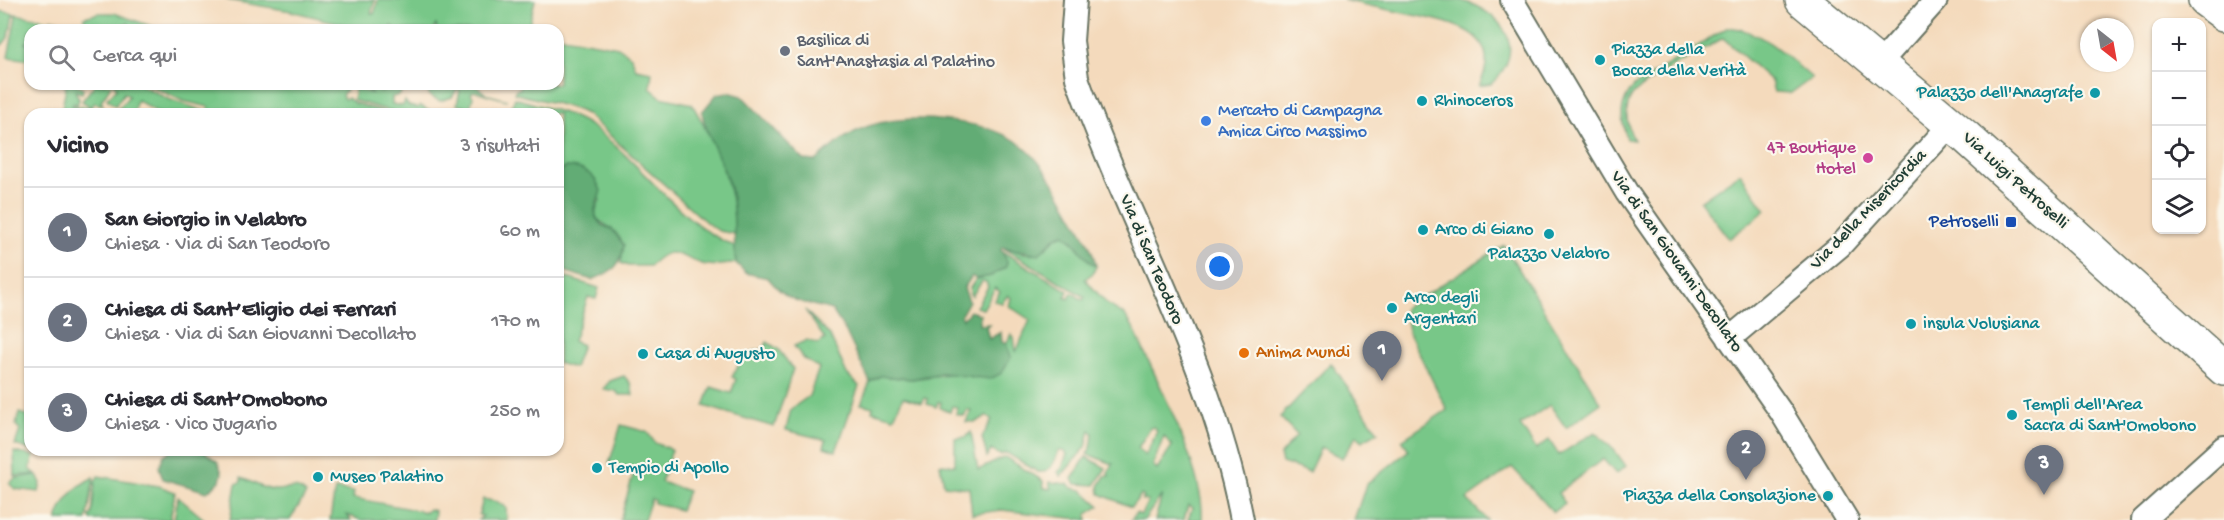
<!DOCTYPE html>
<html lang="it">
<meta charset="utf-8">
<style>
:root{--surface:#fff;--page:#f2f2f3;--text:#2b2b33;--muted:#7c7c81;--line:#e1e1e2;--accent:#b45309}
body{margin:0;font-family:"Gochi Hand",sans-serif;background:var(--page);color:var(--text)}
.controls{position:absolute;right:18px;top:18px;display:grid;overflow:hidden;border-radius:12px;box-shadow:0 2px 4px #0004}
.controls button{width:54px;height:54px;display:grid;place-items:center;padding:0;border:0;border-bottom:2px solid var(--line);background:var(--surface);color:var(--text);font:30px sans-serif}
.compass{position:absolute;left:2080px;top:18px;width:54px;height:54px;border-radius:50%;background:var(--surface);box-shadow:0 2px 4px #0004;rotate:149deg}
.you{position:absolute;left:1220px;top:267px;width:21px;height:21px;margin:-15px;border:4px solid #fff;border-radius:50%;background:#1a73e8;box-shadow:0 0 0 9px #1a73e833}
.badge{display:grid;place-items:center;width:39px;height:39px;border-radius:50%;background:var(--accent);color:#fff;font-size:20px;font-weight:700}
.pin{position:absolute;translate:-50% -50px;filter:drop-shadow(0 2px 3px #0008)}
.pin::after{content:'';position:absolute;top:32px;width:21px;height:18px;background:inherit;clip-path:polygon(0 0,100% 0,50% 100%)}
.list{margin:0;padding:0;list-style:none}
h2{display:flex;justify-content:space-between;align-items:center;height:78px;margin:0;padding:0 24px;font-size:26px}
h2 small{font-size:20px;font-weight:400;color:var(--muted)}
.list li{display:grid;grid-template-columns:39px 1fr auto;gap:18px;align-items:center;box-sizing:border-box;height:90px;padding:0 24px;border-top:2px solid var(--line)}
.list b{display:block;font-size:22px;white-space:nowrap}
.list p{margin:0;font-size:20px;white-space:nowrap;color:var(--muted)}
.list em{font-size:20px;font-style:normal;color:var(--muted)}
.icon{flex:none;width:33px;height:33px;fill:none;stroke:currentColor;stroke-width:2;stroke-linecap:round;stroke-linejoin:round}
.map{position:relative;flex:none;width:2224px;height:520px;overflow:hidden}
.search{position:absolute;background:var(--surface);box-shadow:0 2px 4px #0004;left:24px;top:24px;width:540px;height:66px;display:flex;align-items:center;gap:15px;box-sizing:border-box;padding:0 21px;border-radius:18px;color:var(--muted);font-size:22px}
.panel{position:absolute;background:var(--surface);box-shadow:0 2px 4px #0004;left:24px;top:108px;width:540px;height:348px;border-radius:18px}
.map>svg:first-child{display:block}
.green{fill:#78c788;stroke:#4c825e;stroke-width:1.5;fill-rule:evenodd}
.forest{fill:#62ac74;stroke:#407454;stroke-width:1.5}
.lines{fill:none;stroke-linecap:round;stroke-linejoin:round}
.minor-casing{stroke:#6a7464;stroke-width:26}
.secondary-casing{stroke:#6a7464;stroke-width:36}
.primary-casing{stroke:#6a7464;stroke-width:36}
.minor{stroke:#fff;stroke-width:22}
.secondary{stroke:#fff;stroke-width:33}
.primary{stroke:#fff;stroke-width:33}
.worship-dot{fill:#6b7280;stroke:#fbf7ec;stroke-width:2}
.culture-dot{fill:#0f9aa8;stroke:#fbf7ec;stroke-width:2}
.shop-dot{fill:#3f7fe0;stroke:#fbf7ec;stroke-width:2}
.hotel-dot{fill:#d1479c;stroke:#fbf7ec;stroke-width:2}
.transit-dot{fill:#1a4fb4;stroke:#fbf7ec;stroke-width:2}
.food-dot{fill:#e8710a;stroke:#fbf7ec;stroke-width:2}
.labels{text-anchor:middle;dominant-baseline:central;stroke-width:4.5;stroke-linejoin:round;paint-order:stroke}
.worship-label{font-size:18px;fill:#5b616d;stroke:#fbf7ec;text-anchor:start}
.culture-label{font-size:18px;fill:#0d838f;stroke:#fbf7ec;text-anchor:start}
.shop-label{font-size:18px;fill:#366cbe;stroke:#fbf7ec;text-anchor:start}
.hotel-label{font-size:18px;fill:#b23c85;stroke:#fbf7ec;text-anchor:end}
.street-label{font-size:18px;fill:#1f3d34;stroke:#fbf7ec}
.transit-label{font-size:18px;fill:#164399;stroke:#fbf7ec;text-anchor:end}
.food-label{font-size:18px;fill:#c56008;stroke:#fbf7ec;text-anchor:start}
</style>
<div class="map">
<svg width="2224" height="520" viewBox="0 0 2224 520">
<rect width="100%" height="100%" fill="#fbf7ec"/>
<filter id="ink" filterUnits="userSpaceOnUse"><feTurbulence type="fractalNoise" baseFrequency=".0167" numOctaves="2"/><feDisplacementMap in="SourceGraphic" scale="12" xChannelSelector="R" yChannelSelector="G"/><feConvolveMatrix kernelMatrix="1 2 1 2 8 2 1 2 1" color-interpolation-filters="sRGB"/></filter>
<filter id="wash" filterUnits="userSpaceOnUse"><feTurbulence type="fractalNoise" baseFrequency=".008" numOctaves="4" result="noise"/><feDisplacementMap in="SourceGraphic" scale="24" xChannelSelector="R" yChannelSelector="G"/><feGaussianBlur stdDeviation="1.35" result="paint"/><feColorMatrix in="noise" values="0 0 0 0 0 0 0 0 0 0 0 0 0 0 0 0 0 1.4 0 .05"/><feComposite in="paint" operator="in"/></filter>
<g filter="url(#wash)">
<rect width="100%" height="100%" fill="#f4dabc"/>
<!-- green -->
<path class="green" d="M227 0H375L371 13 374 14 378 0H535L528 30 505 27 507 30H437L436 24 434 30H397L392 26 391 29 394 30H367L291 11Z
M1343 0H1459C1502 11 1530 49 1491 84L1479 86C1507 31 1448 22 1408 14 1386 9 1365 5 1343 0Z
M0 11 46 20V26L51 19 74 24 73 30H30V41L25 43 30 45V60L8 57 16 16 13 15C10 27 12 38 0 46Z
M99 13H114L162 30H131L128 23 112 30H103L84 23V17Z
M1728 27C1766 32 1783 54 1812 78L1791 93 1774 92 1771 81 1723 38C1705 49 1642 82 1632 96 1623 109 1627 127 1634 140L1627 139C1620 117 1619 105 1634 86Z
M558 36 618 47 631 56 636 69 652 72 650 88 661 97 692 104C716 145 734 185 736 234L719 231 707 223 586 114C562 102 539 101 514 93L516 89H520L521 84H558Z
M62 84H76L83 89 82 93 75 91 79 99 77 105 74 103 72 105 79 108 82 106 90 108V110L106 114H61L66 87Z
M95 84H112L101 101 103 105 94 103 91 107 82 101Z
M113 84H139L168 99 204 111 203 114H160L137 100 133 114 115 113 129 96 124 93 115 106 107 99 117 88Z
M147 84H339L344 85 346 90 342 95 344 99 348 98 354 103 391 114H207L209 107 183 101Z
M385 84H403L400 95 392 97V104L403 106 405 101 409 106 418 108 421 106 432 113 443 114H400L353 100 355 88 371 93 366 86 382 92Z
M424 84H474L486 94 507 100 474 91 471 93 473 97 470 108 457 105 460 90 457 89 452 97 440 101 430 96Z
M515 98C539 106 567 111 589 125 641 160 675 221 734 246L736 263C725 265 712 267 702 264 677 256 671 243 650 266H628L621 263 624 245C621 240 617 233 612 229 598 219 590 220 600 200L567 167 558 171V114H508Z
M1740 173 1766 210 1729 239 1700 201Z
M1064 234C1078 242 1082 258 1096 266L1093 273 1085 279 1108 305 1125 315 1133 327C1153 373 1206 472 1202 520H1188L1192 508 1188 505 1184 520H1155L1162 495 1144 520H1131L1136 513 1141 515 1148 501 1142 500 1144 497 1141 495 1131 507 1100 494 1099 486 1105 476H1109L1108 473 1113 464 1087 454 1091 447 1093 434 1090 430 1086 447 1061 476 1058 472 1062 468 1067 454 1064 451H1059C1054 462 1051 473 1038 472L1007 453 1000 455 991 450 987 457 982 437 992 420 987 416 976 422H966L971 411 968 410 964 416 956 414 957 407 952 406 950 412 940 408 941 402H938L936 407 927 404 928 399 925 398 922 403 903 397 894 417 872 411 873 407 861 404 870 382 880 376 912 379 956 373 976 378 1011 357 1006 344 1011 334 1014 337 1016 352 1030 320 1009 306 1011 298 1008 295 1002 303 994 301 1000 292 995 288 983 309 976 307 988 287 986 282 982 281 972 296 970 294V288L976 279 991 276 1007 261 1000 250 1068 291 1065 297 1069 299 1072 293 1083 300 1085 297 1002 247C1015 250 1033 259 1045 249 1052 243 1054 237 1064 234ZM1154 427 1157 431 1145 456 1138 448 1150 428ZM1164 436 1172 446 1157 470 1153 465Z
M1504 245 1601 403 1566 428 1550 405 1520 425 1536 449 1549 440 1559 455 1595 432 1615 451 1626 466 1616 474 1603 459 1558 493 1565 503 1553 512 1512 467 1467 499 1487 520H1354L1366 485 1409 450 1402 440 1447 410 1408 331 1404 308Z
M558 275 599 288 596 299 588 297 573 341 582 345 574 368 558 363Z
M805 310 830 336 847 374 859 386 836 451 824 447 826 440 786 430 791 409 809 396 819 368 804 359 794 346 807 340 818 344 825 339Z
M767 342 778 349 793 369 774 427 704 406 711 387 731 393 736 379 732 377C740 362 746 351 764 349Z
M1331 363 1378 432 1362 441 1357 435 1342 458 1321 447 1309 472 1282 463 1280 455 1297 435 1280 417Z
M624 376 631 384 633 395H619L616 391 603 389 610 381Z
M19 413 30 416V450L15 445 20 430 16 425Z
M621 425 647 432 655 443 672 450 661 482 688 491 680 510 654 503V500L651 499 644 520H620L634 472 609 464Z
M971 432 978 470 1005 457 1043 481 1044 488 1051 489 1049 482 1068 484 1072 488 1082 490 1100 506 1087 514 1088 520 1002 510 972 514 969 488 944 485 940 464 955 465V438L966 437Z
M14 452 34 456 30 469 36 474 15 476Z
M1086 457 1106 468 1095 485 1076 484 1072 479Z
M37 475 41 483 39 492 15 489 9 483 16 478Z
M98 476 159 486 175 492 170 520H91L89 516 92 514 95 482Z
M94 477 87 520H57C63 500 75 486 94 477Z
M241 478C253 482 262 489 274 490 286 491 295 483 306 494L290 520H230L236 484 241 482Z
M335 489 354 492 353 498 426 512 429 509 435 511 434 520H361L347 515 351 520H330Z
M178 497 205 520H174Z
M483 499 498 502 506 508 507 520H478L483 516 479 515Z"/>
<!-- forest -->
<path class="forest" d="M728 92 742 96 804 160 816 161C832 146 848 133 869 126 908 113 981 119 1016 141 1041 158 1056 187 1071 213 1080 229 1093 247 1096 266 1082 258 1078 242 1064 234L1056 237 1039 254 1002 247 1001 250 1007 261 1006 267 991 276 976 279 972 276 964 288 969 301 961 315 963 319 970 311 980 314 979 325 989 324 986 327 989 339 1001 332 1002 342 1006 344 1011 357 1002 373 990 379 942 373 912 379 880 376 870 382 845 330 832 310C802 301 790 305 768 278L746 273 736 263C733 238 736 213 730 188 724 164 704 131 702 112L717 94Z
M567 167C584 167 595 174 601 191L595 209 596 218 602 225 612 229 624 245C621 267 612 272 592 280L558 269V171Z
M172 450H202L218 462 222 473 220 481 207 492 163 479 159 467 164 455Z"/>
</g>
<g filter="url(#ink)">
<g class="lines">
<!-- minor casing -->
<g class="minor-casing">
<path id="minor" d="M1075 0 1072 41 1077 78C1129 225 1213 365 1242 520
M1512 0 1627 193 1781 412 1847 520
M1879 64 1936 0
M1729 339 1840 246 1951 124
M2143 520 2224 447"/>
</g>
<!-- secondary casing -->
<g class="secondary-casing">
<path id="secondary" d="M1802 0 1966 137 2224 369"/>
</g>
<!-- primary casing -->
<g class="primary-casing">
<path id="primary" d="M2205 0 2224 14"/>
</g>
<!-- minor -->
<use href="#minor" class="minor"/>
<!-- secondary -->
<use href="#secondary" class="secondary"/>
<!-- primary -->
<use href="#primary" class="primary"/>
</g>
</g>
<!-- markers -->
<circle class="worship-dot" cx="785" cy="51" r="6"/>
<g class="culture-dot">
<circle cx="1600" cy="60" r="6"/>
<circle cx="2095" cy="93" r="6"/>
<circle cx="1422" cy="101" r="6"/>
<circle cx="1423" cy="230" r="6"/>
<circle cx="1549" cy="234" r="6"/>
<circle cx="1392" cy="308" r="6"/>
<circle cx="1911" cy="324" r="6"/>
<circle cx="643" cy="354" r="6"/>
<circle cx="2012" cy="415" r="6"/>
<circle cx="597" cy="468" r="6"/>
<circle cx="318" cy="477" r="6"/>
<circle cx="1828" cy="496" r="6"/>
</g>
<circle class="shop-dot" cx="1206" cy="121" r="6"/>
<circle class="hotel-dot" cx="1868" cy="158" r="6"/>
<rect class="transit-dot" x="2005" y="216" width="12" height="12" rx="3"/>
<circle class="food-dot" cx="1244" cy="353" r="6"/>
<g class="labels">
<!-- worship labels -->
<g class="worship-label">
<text x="797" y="41">Basilica di<tspan x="797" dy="21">Sant'Anastasia al Palatino</tspan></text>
</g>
<!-- culture labels -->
<g class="culture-label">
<text x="1612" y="50">Piazza della<tspan x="1612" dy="21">Bocca della Verità</tspan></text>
<text x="2083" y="93" text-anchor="end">Palazzo dell'Anagrafe</text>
<text x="1434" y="101">Rhinoceros</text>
<text x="1435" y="230">Arco di Giano</text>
<text x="1549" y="254" text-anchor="middle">Palazzo Velabro</text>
<text x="1404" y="298">Arco degli<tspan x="1404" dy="21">Argentari</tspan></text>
<text x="1923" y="324">insula Volusiana</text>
<text x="655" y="354">Casa di Augusto</text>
<text x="2024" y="405">Templi dell'Area<tspan x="2024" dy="21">Sacra di Sant'Omobono</tspan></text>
<text x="609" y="468">Tempio di Apollo</text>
<text x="330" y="477">Museo Palatino</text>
<text x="1816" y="496" text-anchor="end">Piazza della Consolazione</text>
</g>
<!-- shop labels -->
<g class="shop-label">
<text x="1218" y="111">Mercato di Campagna<tspan x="1218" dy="21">Amica Circo Massimo</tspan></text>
</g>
<!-- hotel labels -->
<g class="hotel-label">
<text x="1856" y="148">47 Boutique<tspan x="1856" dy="21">Hotel</tspan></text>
</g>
<!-- street labels -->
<g class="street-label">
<text transform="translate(2015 181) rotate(42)">Via Luigi Petroselli</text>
<text transform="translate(1869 210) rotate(-46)">Via della Misericordia</text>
<text transform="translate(1151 260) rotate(67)">Via di San Teodoro</text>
<text transform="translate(1676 262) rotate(55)">Via di San Giovanni Decollato</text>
</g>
<!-- transit labels -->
<g class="transit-label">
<text x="1999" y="222">Petroselli</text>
</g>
<!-- food labels -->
<g class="food-label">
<text x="1256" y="353">Anima Mundi</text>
</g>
</g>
</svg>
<div class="controls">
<button>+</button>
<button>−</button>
<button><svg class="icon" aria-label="locate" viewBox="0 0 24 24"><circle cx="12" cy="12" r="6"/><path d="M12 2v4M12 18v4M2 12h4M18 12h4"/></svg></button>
<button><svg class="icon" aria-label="layers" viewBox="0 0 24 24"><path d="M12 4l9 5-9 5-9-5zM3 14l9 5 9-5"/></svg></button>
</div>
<svg class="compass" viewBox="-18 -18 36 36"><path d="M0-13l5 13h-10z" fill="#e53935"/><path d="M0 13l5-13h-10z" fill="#7c7c81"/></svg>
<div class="you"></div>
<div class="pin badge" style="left:1382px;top:381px;background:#6b7280">1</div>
<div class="pin badge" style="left:1746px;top:480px;background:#6b7280">2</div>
<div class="pin badge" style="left:2044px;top:495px;background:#6b7280">3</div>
<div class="search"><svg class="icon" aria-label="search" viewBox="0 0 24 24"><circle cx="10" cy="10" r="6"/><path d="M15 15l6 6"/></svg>Cerca qui</div>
<section class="panel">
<h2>Vicino<small>3 risultati</small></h2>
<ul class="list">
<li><span class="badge" style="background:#6b7280">1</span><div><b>San Giorgio in Velabro</b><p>Chiesa · Via di San Teodoro</p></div><em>60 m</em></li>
<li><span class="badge" style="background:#6b7280">2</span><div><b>Chiesa di Sant’Eligio dei Ferrari</b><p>Chiesa · Via di San Giovanni Decollato</p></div><em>170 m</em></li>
<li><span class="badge" style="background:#6b7280">3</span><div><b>Chiesa di Sant’Omobono</b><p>Chiesa · Vico Jugario</p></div><em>250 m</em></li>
</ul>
</section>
</div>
